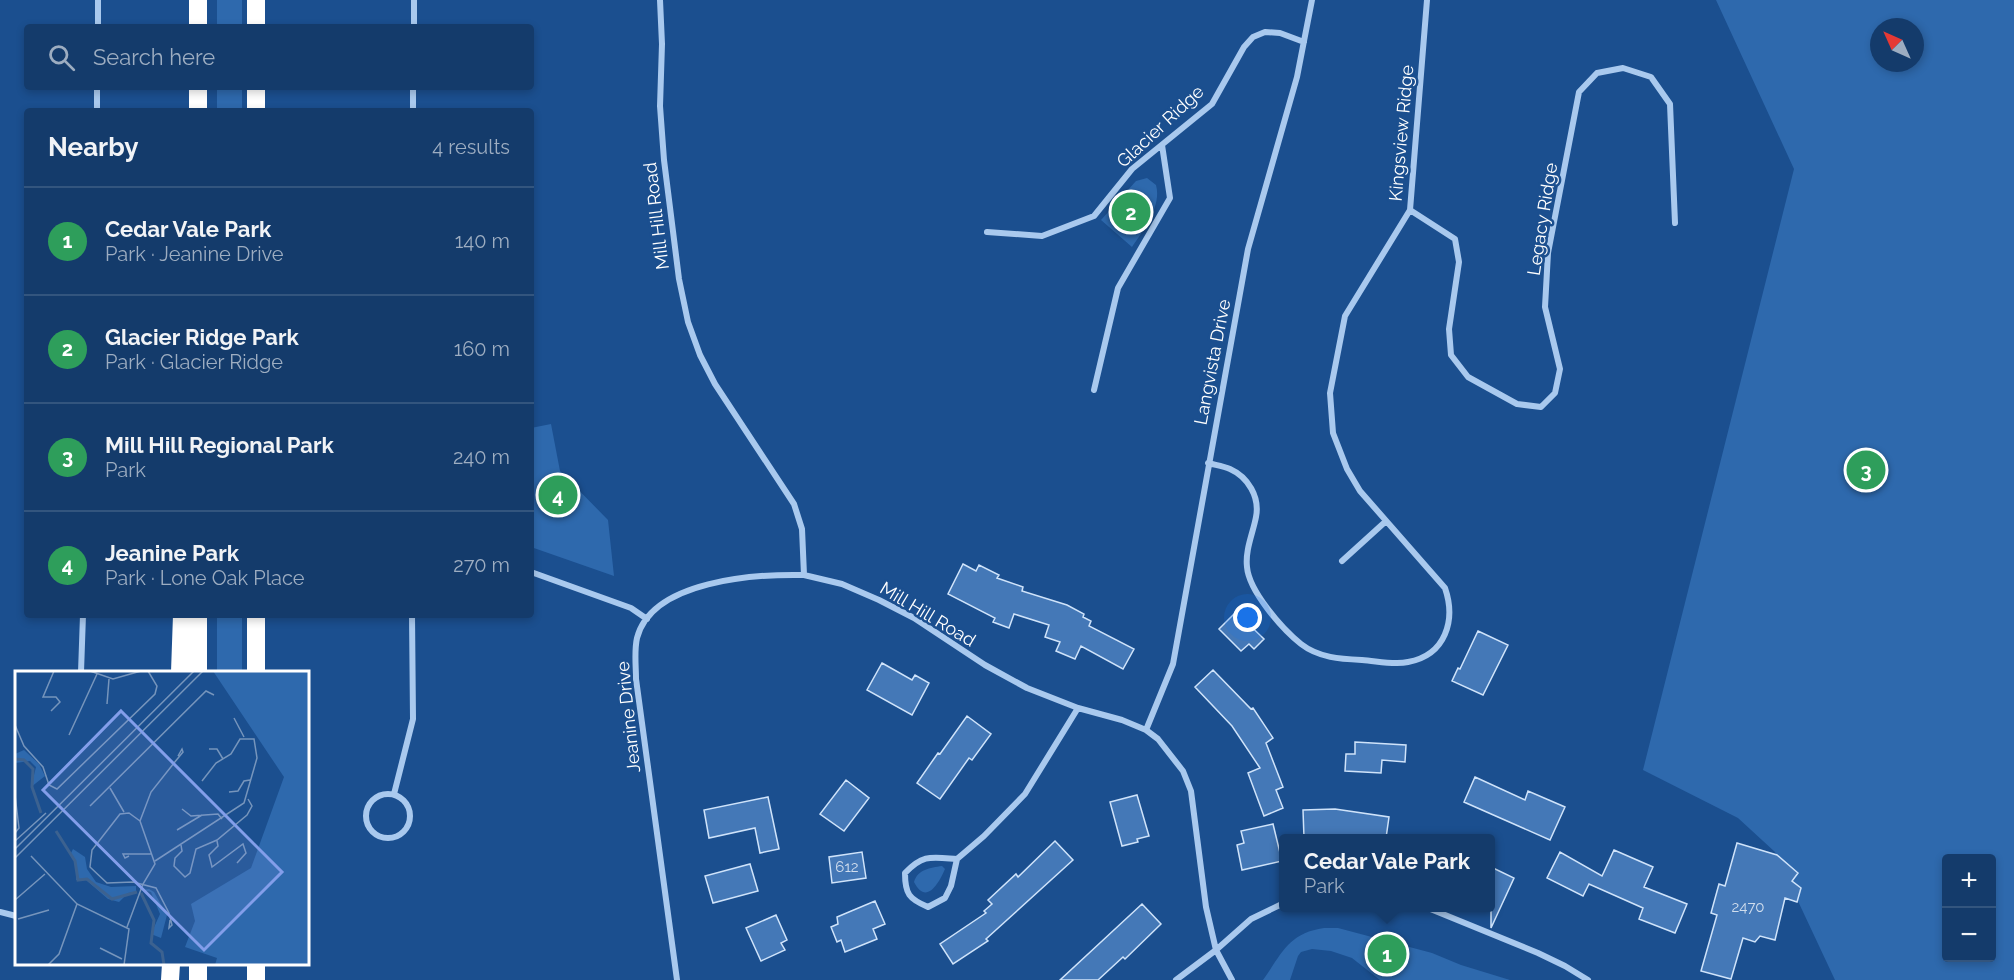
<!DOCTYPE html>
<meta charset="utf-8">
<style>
:root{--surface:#143b6b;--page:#1d4271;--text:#f1f3f6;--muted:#9dadc1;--line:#33557e;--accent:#8c9099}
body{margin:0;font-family:Raleway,sans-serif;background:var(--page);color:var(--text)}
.controls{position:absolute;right:18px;bottom:18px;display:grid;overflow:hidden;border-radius:6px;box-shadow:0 3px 9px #0003}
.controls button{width:54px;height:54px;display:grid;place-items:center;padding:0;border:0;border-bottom:2px solid var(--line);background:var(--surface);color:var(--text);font:30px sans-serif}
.compass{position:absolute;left:1870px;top:18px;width:54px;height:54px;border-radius:50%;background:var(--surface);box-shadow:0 3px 9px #0003;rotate:315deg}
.you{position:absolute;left:1248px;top:618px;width:21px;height:21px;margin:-15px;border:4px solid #fff;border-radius:50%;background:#1a73e8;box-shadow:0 0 0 9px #1a73e833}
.badge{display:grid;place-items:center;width:39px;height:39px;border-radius:50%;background:var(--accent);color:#fff;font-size:20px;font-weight:700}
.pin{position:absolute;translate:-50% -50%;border:3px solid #fff;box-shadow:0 2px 6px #0006}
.popup{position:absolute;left:1279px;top:834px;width:216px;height:78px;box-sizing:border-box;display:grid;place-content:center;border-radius:6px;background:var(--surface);filter:drop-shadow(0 2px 4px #0005);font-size:20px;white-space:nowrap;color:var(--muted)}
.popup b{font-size:22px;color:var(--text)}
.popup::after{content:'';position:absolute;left:50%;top:100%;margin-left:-12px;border:12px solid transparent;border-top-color:var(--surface)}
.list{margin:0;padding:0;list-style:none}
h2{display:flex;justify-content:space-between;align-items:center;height:78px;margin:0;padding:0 24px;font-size:26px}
h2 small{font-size:20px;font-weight:400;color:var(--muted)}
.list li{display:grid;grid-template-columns:39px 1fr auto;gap:18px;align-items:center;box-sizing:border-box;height:108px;padding:0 24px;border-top:2px solid var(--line)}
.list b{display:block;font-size:22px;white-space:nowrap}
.list p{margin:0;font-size:20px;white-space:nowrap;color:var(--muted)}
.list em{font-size:20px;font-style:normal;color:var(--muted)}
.icon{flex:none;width:33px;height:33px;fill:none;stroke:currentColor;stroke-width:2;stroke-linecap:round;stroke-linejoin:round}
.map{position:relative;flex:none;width:2014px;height:980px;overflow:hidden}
.search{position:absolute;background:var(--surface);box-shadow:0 3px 9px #0003;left:24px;top:24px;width:510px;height:66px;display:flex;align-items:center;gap:15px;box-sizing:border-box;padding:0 21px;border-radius:6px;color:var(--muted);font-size:22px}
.panel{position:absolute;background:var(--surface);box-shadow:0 3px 9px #0003;left:24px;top:108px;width:510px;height:510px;border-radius:6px}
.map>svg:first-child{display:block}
.green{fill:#2e69ad;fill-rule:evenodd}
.building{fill:#4478b7;stroke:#cfe3fa;stroke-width:1.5}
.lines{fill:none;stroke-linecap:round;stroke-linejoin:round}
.street{stroke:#a9c9ee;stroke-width:6}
.highway{stroke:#fff;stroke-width:18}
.labels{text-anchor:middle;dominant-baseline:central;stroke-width:5;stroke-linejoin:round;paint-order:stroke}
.number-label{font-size:15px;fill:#d0dded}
.street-label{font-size:18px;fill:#fff;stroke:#1b4f8f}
.inset-river{fill:none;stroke:#3c6290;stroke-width:3}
.inset-road{fill:none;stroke:#7695bc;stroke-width:1.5}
.view{fill:#839eea;fill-opacity:0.15;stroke:#839eea;stroke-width:3}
.inset-edge{fill:none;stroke:#fff;stroke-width:3}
</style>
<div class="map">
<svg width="2014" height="980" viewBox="0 0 2014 980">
<rect width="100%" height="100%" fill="#1b4f8f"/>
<!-- green -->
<path class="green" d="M217 0H242V27H217Z
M1716 0H2014V980H1835L1775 852 1738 818 1643 770 1794 169ZM1879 27H1915V63H1879ZM1946 858H1992V958H1946Z
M217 87H242V111H217Z
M1147 178 1156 185C1162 206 1143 231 1132 247L1101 220 1136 181Z
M551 424 560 471 608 520 614 576 531 547V428Z
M217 615H242V672H217Z
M942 866 945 869C939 883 926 906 914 882 918 869 930 868 942 866Z
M1324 928H1338L1432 953 1461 965 1510 980H1380L1352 958 1331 951 1312 949 1301 952 1298 956 1290 980H1263C1282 953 1289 933 1324 928Z"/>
<!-- building -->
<path class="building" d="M963 564 976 571 979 565 999 575 997 578 1023 587 1022 591 1067 605 1084 614 1083 617 1091 621 1089 626 1134 649 1123 669 1081 646 1075 659 1056 651 1060 642 1045 637 1049 625 1014 614 1009 628 993 622 995 618 948 594Z
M1236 612 1264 639 1254 649 1249 644 1241 651 1219 629Z
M1478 631 1508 645 1483 695 1452 681 1458 668 1460 669Z
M882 663 912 680 915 675 929 683 912 715 867 690Z
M1213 670 1251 709 1253 708 1273 738 1266 743 1283 787 1276 790 1283 808 1264 816 1248 773 1260 768 1232 726 1195 687Z
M967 716 991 734 972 760 969 758 940 799 917 783 938 753 940 754Z
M1355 742 1406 745 1405 762 1382 760 1381 773 1345 771 1346 754H1355Z
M1475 777 1525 800 1528 791 1565 807 1550 840 1464 802Z
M846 780 869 798 844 831 820 814Z
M1137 795 1149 836 1137 839 1138 842 1122 846 1110 802Z
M768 797 779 849 760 853 755 828 709 838 704 810Z
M1335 809 1389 817 1386 838H1304L1303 810Z
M1273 824 1282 861 1242 870 1237 845 1244 843 1241 831Z
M1055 841 1073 860 986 939 988 941 953 964 940 944 986 913 984 911 992 904 988 900 1016 874 1018 877Z
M1737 843 1777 855 1798 873 1792 881 1801 888 1797 902 1785 898 1775 940 1760 936 1755 942 1743 938 1731 979 1701 971 1717 915 1711 913 1719 884 1725 886Z
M1614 850 1653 867 1644 887 1687 904 1675 933 1639 919 1643 908 1589 884 1583 896 1547 878 1560 852 1602 876Z
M862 852 866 878 832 883 829 857Z
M750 864 758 891 713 903 705 876Z
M1491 867 1514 878 1491 928Z
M875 901 885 924 873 929 877 939 845 952 841 940 837 942 831 927 838 924 837 917Z
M1142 904 1161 924 1125 959 1123 957 1098 980H1060Z
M776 915 787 940 781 943 785 950 761 961 746 928Z"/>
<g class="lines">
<!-- street -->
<path class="street" d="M660 0 662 44 660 106 664 160 679 279 688 322 700 355 715 384 794 504 802 529 804 575 842 584 879 600 914 618 985 665 1027 688 1078 708 1122 720 1146 730 1158 739 1183 771 1191 791 1206 907 1216 950 1232 980
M98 27V0
M414 27V0
M97 111V87
M413 111V87
M1410 210 1455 239 1459 262 1449 329 1451 355 1468 377 1517 404 1541 407 1555 393 1560 369 1545 307 1548 253 1579 92 1597 73 1623 68 1651 77 1670 104 1675 223
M987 232 1042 236 1094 216 1132 169 1212 104 1244 47 1253 37 1265 32 1280 33 1304 42
M1094 390 1118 288 1170 198 1162 145
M1208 463C1215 465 1223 466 1230 469 1248 477 1260 497 1256 517 1253 533 1245 550 1247 567 1249 591 1282 629 1301 644 1319 658 1341 659 1362 660 1377 661 1394 665 1408 662 1446 655 1456 620 1445 588L1360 491 1347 469 1333 433 1330 393 1345 316 1410 210 1427 0
M1342 561 1385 522
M531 572 631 608 647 619
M81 672 83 615
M1146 730 1173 664 1248 249 1297 77 1312 0
M366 816a22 22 0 1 1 44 0a22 22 0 1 1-44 0Z
M394 794 413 719 412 615
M957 859 951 886 945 898 928 907C909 899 905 894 905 873 923 854 931 857 957 859L984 836 1025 794 1078 708
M1428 908 1538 953 1565 966 1588 980
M0 912 16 916
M677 980 636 679C636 666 634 651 637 638 652 580 756 574 804 575
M1176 980 1216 950 1251 919 1284 903"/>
<!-- highway -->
<path class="highway" d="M256 0V27
M198 27V0
M256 87V111
M198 111V87
M256 615V672
M180 672 182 615
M198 672V615
M256 964V980
M170 980 171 964
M198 980V964"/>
</g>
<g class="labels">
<!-- number labels -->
<g class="number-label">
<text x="847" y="867">612</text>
<text x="1748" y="907">2470</text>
</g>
<!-- street labels -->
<g class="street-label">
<text transform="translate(1160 126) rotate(-43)">Glacier Ridge</text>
<text transform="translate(1401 133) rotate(-85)">Kingsview Ridge</text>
<text transform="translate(656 216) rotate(-97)">Mill Hill Road</text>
<text transform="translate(1542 219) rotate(-81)">Legacy Ridge</text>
<text transform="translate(1212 362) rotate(-79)">Langvista Drive</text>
<text transform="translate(928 614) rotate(31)">Mill Hill Road</text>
<text transform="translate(628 717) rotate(-96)">Jeanine Drive</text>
</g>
</g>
<!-- overview -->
<g transform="translate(15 671)">
<rect width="294" height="294" fill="#1b4f8f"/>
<path d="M198 0H294V294H200L202 287 170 276 180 250 176 233 236 197 269 106ZM9 79 24 93 30 105 16 116 21 96 15 90 0 92V83ZM58 178 70 186 72 198 81 211 96 216 121 215V221L113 222 104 231 93 228 71 209H61V192L55 184ZM128 219 134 218 139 221 152 244 146 267 136 263 145 243 136 221Z" fill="#2e69ad"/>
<path class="inset-river" d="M0 88 9 89 18 98 17 116 26 142M41 160 60 190 63 209 72 208 97 228 122 221M126 222 139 249 136 272 147 281 149 294"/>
<path class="inset-road" d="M75 0 98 8 126 0M92 33 94 8M36 40 45 31 41 26H28L39 0M219 47 229 66M0 54 9 75 28 96 34 114 42 118 140 23 142 15 133 0M54 64 82 3M194 78H202L208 88M95 117 109 141M214 121 223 120 229 110 235 109M0 124 4 157 0 162M75 135 191 20 199 24M167 138 176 145 203 143 207 148M125 150 114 142 105 143 77 179 75 196 92 212 118 211 141 217 154 242 157 254 154 257 155 249M162 159 187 144M0 170 31 142M202 170 203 175 194 184 197 196 228 173 231 182 222 192M166 174 167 180 160 187 159 195 170 206 175 202 181 178 202 169 232 144 237 135 233 128M0 178 179 0M16 185 62 233 114 258 109 294M114 185 110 187 108 183H136M0 187 188 0M140 190 229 132 242 87 239 68H225L216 83 201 92 187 110M0 229 30 203M3 248 34 239M112 256 128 213 140 193 125 150 136 121 159 92 168 81 167 78 163 85M85 277 107 288M33 294 44 283 62 233"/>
<path class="view" d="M106 40 267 201 189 279 28 119Z"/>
<rect width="294" height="294" class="inset-edge"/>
</g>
</svg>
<div class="controls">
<button>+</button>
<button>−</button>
</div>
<svg class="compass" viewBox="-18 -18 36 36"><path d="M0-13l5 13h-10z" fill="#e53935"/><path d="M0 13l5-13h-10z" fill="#9dadc1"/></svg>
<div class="you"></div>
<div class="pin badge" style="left:1387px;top:954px;background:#2e9e5b">1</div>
<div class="popup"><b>Cedar Vale Park</b>Park</div>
<div class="pin badge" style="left:1131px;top:212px;background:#2e9e5b">2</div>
<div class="pin badge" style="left:1866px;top:470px;background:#2e9e5b">3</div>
<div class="pin badge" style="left:558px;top:495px;background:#2e9e5b">4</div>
<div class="search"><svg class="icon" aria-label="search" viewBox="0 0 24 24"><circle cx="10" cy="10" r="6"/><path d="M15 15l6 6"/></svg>Search here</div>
<section class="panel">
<h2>Nearby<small>4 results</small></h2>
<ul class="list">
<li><span class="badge" style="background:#2e9e5b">1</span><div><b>Cedar Vale Park</b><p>Park · Jeanine Drive</p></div><em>140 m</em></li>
<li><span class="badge" style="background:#2e9e5b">2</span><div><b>Glacier Ridge Park</b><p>Park · Glacier Ridge</p></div><em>160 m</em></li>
<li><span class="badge" style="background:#2e9e5b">3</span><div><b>Mill Hill Regional Park</b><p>Park</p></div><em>240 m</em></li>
<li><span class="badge" style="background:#2e9e5b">4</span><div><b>Jeanine Park</b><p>Park · Lone Oak Place</p></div><em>270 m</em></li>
</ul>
</section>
</div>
